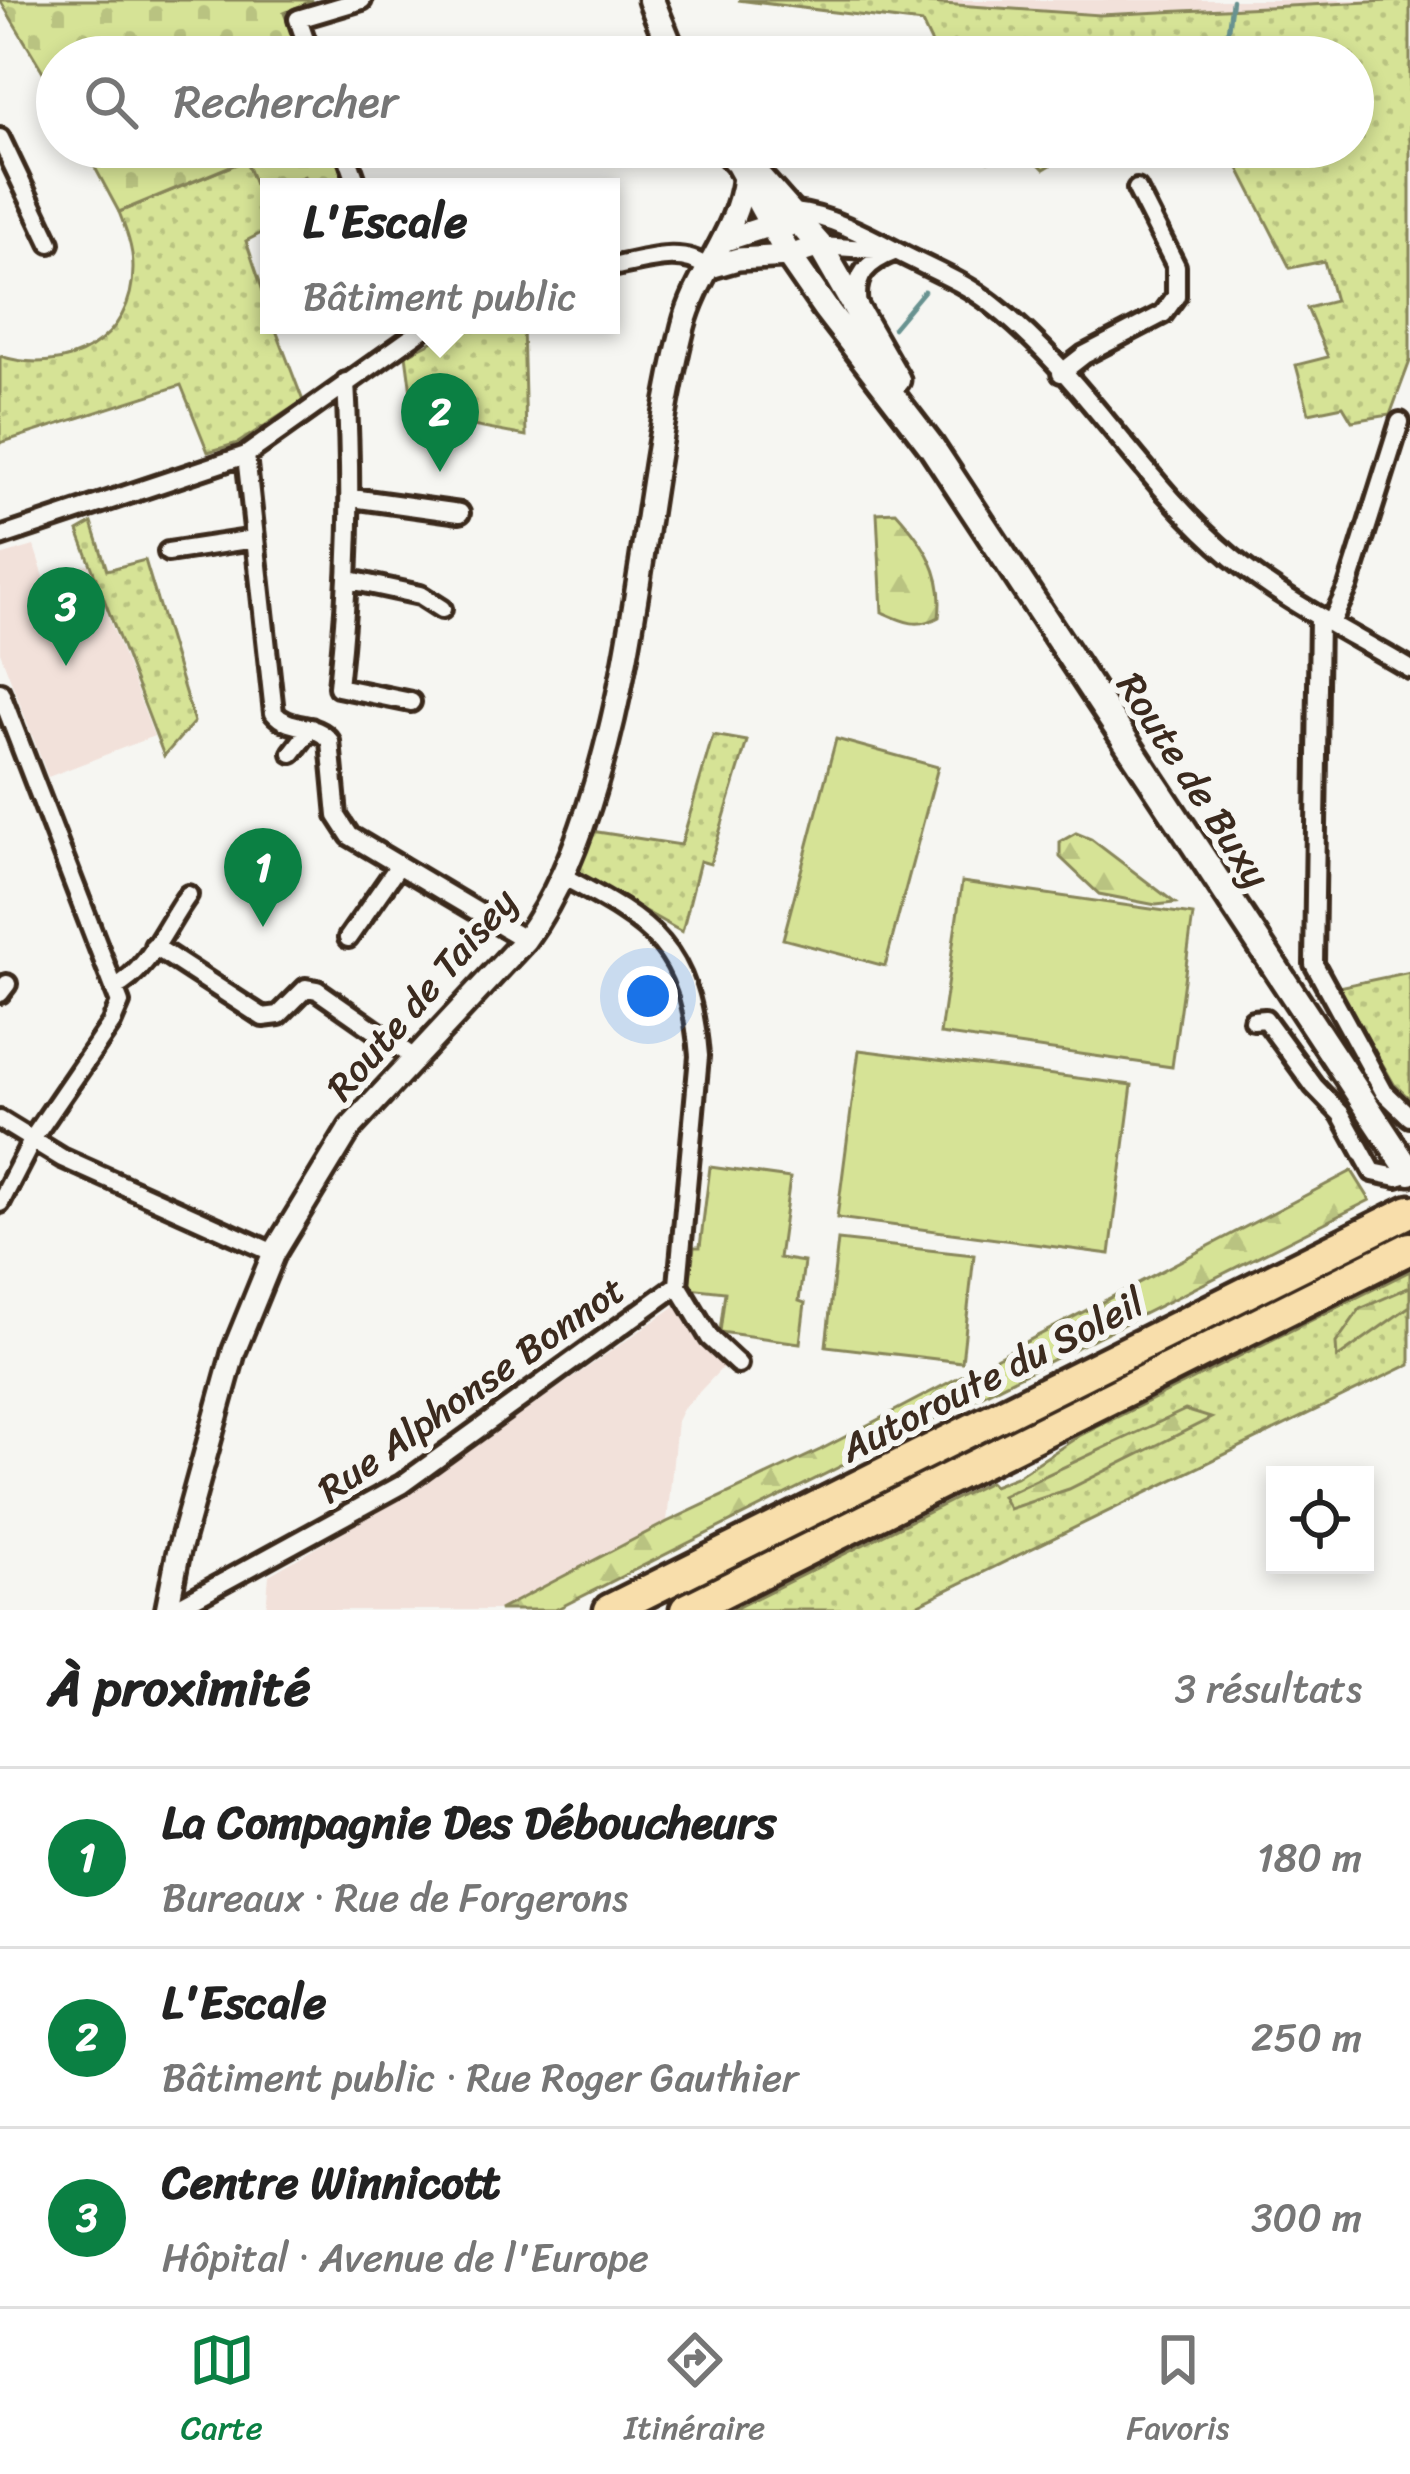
<!DOCTYPE html>
<html lang="fr">
<meta charset="utf-8">
<style>
:root{--surface:#fff;--page:#f2f2f2;--text:#222;--muted:#767676;--line:#e0e0e0;--accent:#0b8043}
body{margin:0;font-family:Sriracha,sans-serif;background:var(--page);color:var(--text)}
.controls{position:absolute;right:36px;bottom:36px;display:grid;overflow:hidden;border-radius:0px;box-shadow:0 6px 18px #0003}
.controls button{width:108px;height:108px;display:grid;place-items:center;padding:0;border:0;border-bottom:3px solid var(--line);background:var(--surface);color:var(--text);font:60px sans-serif}
.you{position:absolute;left:648px;top:996px;width:42px;height:42px;margin:-30px;border:9px solid #fff;border-radius:50%;background:#1a73e8;box-shadow:0 0 0 18px #1a73e833}
.badge{display:grid;place-items:center;width:78px;height:78px;border-radius:50%;background:var(--accent);color:#fff;font-size:39px;font-weight:700}
.pin{position:absolute;translate:-50% -99px;filter:drop-shadow(0 3px 6px #0008)}
.pin::after{content:'';position:absolute;top:63px;width:42px;height:36px;background:inherit;clip-path:polygon(0 0,100% 0,50% 100%)}
.popup{position:absolute;left:260px;top:178px;width:360px;height:156px;box-sizing:border-box;display:grid;place-content:center;border-radius:0px;background:var(--surface);filter:drop-shadow(0 3px 9px #0005);font-size:39px;white-space:nowrap;color:var(--muted)}
.popup b{font-size:45px;color:var(--text)}
.popup::after{content:'';position:absolute;left:50%;top:100%;margin-left:-24px;border:24px solid transparent;border-top-color:var(--surface)}
.list{margin:0;padding:0;list-style:none}
h2{display:flex;justify-content:space-between;align-items:center;height:156px;margin:0;padding:0 48px;font-size:51px}
h2 small{font-size:39px;font-weight:400;color:var(--muted)}
.list li{display:grid;grid-template-columns:78px 1fr auto;gap:36px;align-items:center;box-sizing:border-box;height:180px;padding:0 48px;border-top:3px solid var(--line)}
.list b{display:block;font-size:45px;white-space:nowrap}
.list p{margin:0;font-size:39px;white-space:nowrap;color:var(--muted)}
.list em{font-size:39px;font-style:normal;color:var(--muted)}
.icon{flex:none;width:66px;height:66px;fill:none;stroke:currentColor;stroke-width:2;stroke-linecap:round;stroke-linejoin:round}
.map{position:relative;flex:none;width:1410px;height:1610px;overflow:hidden}
.search{position:absolute;background:var(--surface);box-shadow:0 6px 18px #0003;left:36px;right:36px;top:36px;height:132px;display:flex;align-items:center;gap:30px;box-sizing:border-box;padding:0 42px;border-radius:66px;color:var(--muted);font-size:45px}
.sheet{height:696px;background:var(--surface)}
nav{display:flex;justify-content:space-around;align-items:center;box-sizing:border-box;height:168px;border-top:3px solid var(--line);background:var(--surface);font-size:33px;color:var(--muted)}
nav a{display:grid;justify-items:center;gap:6px}
nav .on{color:var(--accent)}
.map>svg:first-child{display:block}
.built{fill:#f2e1da}
.green{fill:url(#green-dots);stroke:#88865a;stroke-width:3}
.forest{fill:url(#forest-firs);stroke:#88865a;stroke-width:3}
.cemetery{fill:url(#cemetery-stones);stroke:#88865a;stroke-width:3}
.pitch{fill:#d6e396;stroke:#88865a;stroke-width:3}
.lines{fill:none;stroke-linecap:round;stroke-linejoin:round}
.stream{stroke:#679290;stroke-width:4.5}
.minor-casing{stroke:#3b2a1e;stroke-width:26}
.tertiary-casing{stroke:#3b2a1e;stroke-width:30}
.secondary-casing{stroke:#3b2a1e;stroke-width:33}
.motorway-casing{stroke:#3b2a1e;stroke-width:39}
.minor{stroke:#f6f6f2;stroke-width:16}
.tertiary{stroke:#f6f6f2;stroke-width:21}
.secondary{stroke:#f6f6f2;stroke-width:24}
.motorway{stroke:#f8deab;stroke-width:30}
.labels{text-anchor:middle;dominant-baseline:central;stroke-width:12;stroke-linejoin:round;paint-order:stroke}
.street-label{font-size:39px;fill:#3b2a1e;stroke:#f6f6f2}
</style>
<div class="map">
<svg width="1410" height="1610" viewBox="0 0 1410 1610">
<defs>
<pattern id="green-dots" width="8" height="8" patternUnits="userSpaceOnUse" patternTransform="scale(3)"><rect width="8" height="8" fill="#d6e396"/><path d="M2 2h.1M6 6h.1" fill="none" stroke="#b9c381" stroke-width="1.8" stroke-linecap="round"/></pattern>
<pattern id="forest-firs" width="22" height="20" patternUnits="userSpaceOnUse" patternTransform="scale(3)"><rect width="22" height="20" fill="#d6e396"/><path d="M5 1l3.5 6h-7zM16 11l3.5 6h-7z" fill="#b9c381"/></pattern>
<pattern id="cemetery-stones" width="16" height="16" patternUnits="userSpaceOnUse" patternTransform="scale(3)"><rect width="16" height="16" fill="#d6e396"/><path d="M2 7V4a2 2 0 0 1 4 0v3zM10 15v-3a2 2 0 0 1 4 0v3z" fill="#b9c381"/></pattern>
</defs>
<rect width="100%" height="100%" fill="#f6f6f2"/>
<filter id="ink" filterUnits="userSpaceOnUse"><feTurbulence type="fractalNoise" baseFrequency=".00833" numOctaves="2"/><feDisplacementMap in="SourceGraphic" scale="24" xChannelSelector="R" yChannelSelector="G"/><feConvolveMatrix kernelMatrix="1 2 1 2 8 2 1 2 1" color-interpolation-filters="sRGB"/></filter>
<g filter="url(#ink)">
<!-- built -->
<path class="built" d="M886 0H1382L1215 12 1100 15Z
M34 546 44 577 88 564 154 736 48 777 0 652V556Z
M678 1304 723 1367 683 1409 677 1421 667 1522 499 1610H266L269 1575 401 1498Z"/>
<!-- green -->
<path class="green" d="M738 0H886L1100 15 1410 0V361L1390 415 1352 421 1343 406 1309 413 1296 365 1328 357 1307 308 1335 301 1324 261 1290 268 1228 147H1353V57H938L922 23Z
M982 147H1081L1044 169 1027 152 988 161Z
M246 160 259 194 269 190V229L246 241 264 294 269 293V325H274L303 401 238 443 208 452 181 385 0 443V356C66 377 134 341 133 267 133 248 126 230 119 212Z
M466 325H523L526 436 414 415 406 355Z
M92 523 107 570 145 560 194 722 164 756 78 531Z
M713 735 747 741 710 864 700 861 682 932 577 873 591 831 681 845Z
M1410 972V1099L1394 1084 1338 987Z
M1410 1271V1364L906 1610H732L989 1482 993 1486 1016 1477 1079 1436Z"/>
<!-- forest -->
<path class="forest" d="M896 512C924 543 945 574 939 617 918 629 904 622 882 612L877 513Z
M1076 833 1091 839 1175 903 1156 905 1099 894 1060 857V842Z
M1352 1171 1370 1200 555 1610H499L667 1522 820 1450Z
M1410 1287V1306L1337 1358 1336 1343 1360 1309Z
M1185 1410 1211 1418 1069 1489 1009 1509 1002 1496Z"/>
<!-- cemetery -->
<path class="cemetery" d="M0 0H313L284 13 301 57H57V95Z
M84 147H335L351 187H310L305 176 259 194 245 160 119 212Z"/>
<!-- pitch -->
<path class="pitch" d="M836 739 938 767 885 966 783 939Z
M962 882 1193 915 1172 1067 940 1034Z
M859 1050 1132 1085 1110 1254 837 1218Z
M710 1167 790 1178 779 1258 804 1262 799 1301 805 1303 800 1343 720 1332 725 1292 689 1288 694 1247H700Z
M838 1240 974 1255 962 1362 826 1346Z"/>
<g class="lines">
<!-- stream -->
<path class="stream" d="M1206 57 1228 30 1232 0
M893 328 924 291"/>
<!-- minor casing -->
<g class="minor-casing">
<path id="minor" d="M311 57 298 19 362 0
M0 138 50 243
M344 147 358 187
M794 212C827 215 866 235 896 251 928 268 963 281 992 304 1084 375 1142 483 1231 557 1285 602 1350 633 1410 669
M820 246 883 250
M611 267C641 262 682 246 707 268
M858 307C853 275 867 262 896 251
M1061 373 1084 355 1163 314 1176 296V266L1137 189
M346 382C352 490 350 579 338 687L411 702
M246 455 274 713C289 731 316 722 330 741L337 816 350 836 525 940
M352 498 460 513
M0 537 246 455 429 325
M168 552 254 539
M350 580 420 595 442 609
M1319 617 1314 964 1384 1092 1410 1117
M1331 623 1348 587 1400 422
M0 692 120 1003 111 1024 35 1135 0 1203
M292 753 311 728
M562 876C654 924 690 947 699 1056L678 1285 710 1338 738 1364
M348 938 399 865
M154 946 263 1017 279 1015 306 988 317 990 413 1057
M115 987C148 972 167 923 188 895
M0 993 7 984
M1253 1020 1265 1019 1314 1086 1341 1114 1373 1172 1397 1177 1410 1173
M0 1120 62 1158 274 1253
M172 1610 401 1485 678 1285"/>
</g>
<!-- tertiary casing -->
<g class="tertiary-casing">
<path id="tertiary" d="M725 240 762 228 788 226
M707 268 738 259 789 256 820 246
M167 1610 178 1554 234 1351 274 1253 350 1128 525 940C559 894 580 838 596 783 641 634 646 477 683 327 697 272 738 233 744 177"/>
</g>
<!-- secondary casing -->
<g class="secondary-casing">
<path id="secondary" d="M651 0 674 57
M723 147 738 163 789 256 825 308 931 446 1410 1172
M751 168 820 246 897 380"/>
</g>
<!-- motorway casing -->
<g class="motorway-casing">
<path id="motorway" d="M610 1610 1410 1211
M686 1610 1410 1248"/>
</g>
<!-- minor -->
<use href="#minor" class="minor"/>
<!-- tertiary -->
<use href="#tertiary" class="tertiary"/>
<!-- secondary -->
<use href="#secondary" class="secondary"/>
<!-- motorway -->
<use href="#motorway" class="motorway"/>
</g>
</g>
<g class="labels">
<!-- street labels -->
<g class="street-label">
<text transform="translate(1194 780) rotate(57)">Route de Buxy</text>
<text transform="translate(421 994) rotate(-49)">Route de Taisey</text>
<text transform="translate(992 1375) rotate(-27)">Autoroute du Soleil</text>
<text transform="translate(471 1389) rotate(-35)">Rue Alphonse Bonnot</text>
</g>
</g>
</svg>
<div class="controls">
<button><svg class="icon" aria-label="locate" viewBox="0 0 24 24"><circle cx="12" cy="12" r="6"/><path d="M12 2v4M12 18v4M2 12h4M18 12h4"/></svg></button>
</div>
<div class="you"></div>
<div class="pin badge" style="left:263px;top:927px">1</div>
<div class="pin badge" style="left:440px;top:472px">2</div>
<div class="popup"><b>L'Escale</b>Bâtiment public</div>
<div class="pin badge" style="left:66px;top:666px">3</div>
<div class="search"><svg class="icon" aria-label="search" viewBox="0 0 24 24"><circle cx="10" cy="10" r="6"/><path d="M15 15l6 6"/></svg>Rechercher</div>
</div>
<section class="sheet">
<h2>À proximité<small>3 résultats</small></h2>
<ul class="list">
<li><span class="badge">1</span><div><b>La Compagnie Des Déboucheurs</b><p>Bureaux · Rue de Forgerons</p></div><em>180 m</em></li>
<li><span class="badge">2</span><div><b>L'Escale</b><p>Bâtiment public · Rue Roger Gauthier</p></div><em>250 m</em></li>
<li><span class="badge">3</span><div><b>Centre Winnicott</b><p>Hôpital · Avenue de l'Europe</p></div><em>300 m</em></li>
</ul>
</section>
<nav>
<a class="on"><svg class="icon" aria-label="map" viewBox="0 0 24 24"><path d="M3 6l6-2 6 2 6-2v14l-6 2-6-2-6 2zM9 4v14M15 6v14"/></svg>Carte</a>
<a><svg class="icon" aria-label="directions" viewBox="0 0 24 24"><path d="M12 3l9 9-9 9-9-9zM9 14v-3h6M13 9l2 2-2 2"/></svg>Itinéraire</a>
<a><svg class="icon" aria-label="saved" viewBox="0 0 24 24"><path d="M7 4h10v16l-5-4-5 4z"/></svg>Favoris</a>
</nav>
